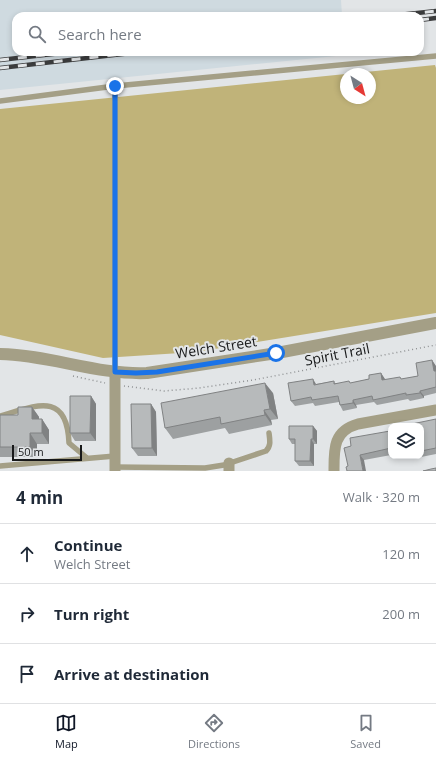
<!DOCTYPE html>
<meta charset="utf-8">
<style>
:root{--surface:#fff;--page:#f2f2f3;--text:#1f2937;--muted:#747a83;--line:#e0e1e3;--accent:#111827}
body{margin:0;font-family:"Open Sans",sans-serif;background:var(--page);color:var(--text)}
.controls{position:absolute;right:12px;bottom:12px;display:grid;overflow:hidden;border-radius:8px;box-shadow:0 2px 6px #0003}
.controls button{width:36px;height:36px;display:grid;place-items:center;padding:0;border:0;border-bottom:1px solid var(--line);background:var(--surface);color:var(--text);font:20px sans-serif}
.compass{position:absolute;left:340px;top:68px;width:36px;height:36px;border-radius:50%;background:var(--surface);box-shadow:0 2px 6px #0003;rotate:144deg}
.scale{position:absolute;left:12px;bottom:10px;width:70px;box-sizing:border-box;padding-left:4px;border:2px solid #171819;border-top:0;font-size:11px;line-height:14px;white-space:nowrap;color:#171819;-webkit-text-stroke:3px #e2e5e7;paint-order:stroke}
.stop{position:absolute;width:12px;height:12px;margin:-9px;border:3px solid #1a73e8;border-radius:50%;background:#fff}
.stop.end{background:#1a73e8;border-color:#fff;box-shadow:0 1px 4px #0008}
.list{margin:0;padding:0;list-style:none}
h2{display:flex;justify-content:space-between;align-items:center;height:52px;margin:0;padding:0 16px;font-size:17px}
h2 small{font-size:13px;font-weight:400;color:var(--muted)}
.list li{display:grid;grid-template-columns:26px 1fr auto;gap:12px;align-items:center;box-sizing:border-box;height:60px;padding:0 16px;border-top:1px solid var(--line)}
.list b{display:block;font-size:15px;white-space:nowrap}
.list p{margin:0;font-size:13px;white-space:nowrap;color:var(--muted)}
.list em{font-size:13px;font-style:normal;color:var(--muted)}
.icon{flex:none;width:22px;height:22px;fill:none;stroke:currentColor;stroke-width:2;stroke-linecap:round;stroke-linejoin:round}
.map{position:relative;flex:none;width:436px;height:471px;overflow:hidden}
.search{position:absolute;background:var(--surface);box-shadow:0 2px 6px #0003;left:12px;right:12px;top:12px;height:44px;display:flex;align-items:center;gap:10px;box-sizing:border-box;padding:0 14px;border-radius:12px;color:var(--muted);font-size:15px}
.sheet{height:232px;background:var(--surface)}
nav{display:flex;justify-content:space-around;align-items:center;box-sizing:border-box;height:56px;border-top:1px solid var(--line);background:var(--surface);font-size:11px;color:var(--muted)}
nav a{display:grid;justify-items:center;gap:2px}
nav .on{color:var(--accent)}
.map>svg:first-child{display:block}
.built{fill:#cfdae0}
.forest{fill:#c0b379;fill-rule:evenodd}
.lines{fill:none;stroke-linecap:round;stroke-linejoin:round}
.path{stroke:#8e9092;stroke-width:1.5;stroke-dasharray:1 3;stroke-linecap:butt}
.service{stroke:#a49f86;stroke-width:5.5}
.minor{stroke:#a49f86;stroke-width:11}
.tertiary{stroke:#a49f86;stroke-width:12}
.rail-casing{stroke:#3b3c3d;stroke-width:4.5}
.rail{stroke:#e2e5e7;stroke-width:3;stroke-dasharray:9;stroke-linecap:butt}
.wall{fill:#9da0a1}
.shaded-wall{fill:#808283}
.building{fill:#b7babb;stroke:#808283}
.route{stroke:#1a73e8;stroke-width:5}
.labels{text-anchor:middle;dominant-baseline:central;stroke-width:4;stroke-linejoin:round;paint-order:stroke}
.street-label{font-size:14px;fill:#171819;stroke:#e2e5e7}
</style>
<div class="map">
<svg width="436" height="471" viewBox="0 0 436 471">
<rect width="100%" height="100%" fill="#e2e5e7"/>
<!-- built -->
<path class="built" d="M0 0H341L342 16H16V52H346V55L0 90Z"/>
<!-- forest -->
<path class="forest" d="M435 65 436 68V313L196 352 103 358 0 335V109ZM346 74H370V98H346Z"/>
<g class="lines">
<!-- path -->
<path class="path" d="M73 376 105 383
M124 386 164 391 199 388 253 380 436 345"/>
<!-- service -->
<path class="service" d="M115 86V372
M0 101 115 86 436 56
M0 416C35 406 67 390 69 443L87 458
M0 466 115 456
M115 467 205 468 224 465 266 451C271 446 270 441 269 433"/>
<!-- minor -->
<path class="minor" d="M115 471V372
M229 471V463
M334 471C334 449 333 431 358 424L436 410"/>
<!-- tertiary -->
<path class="tertiary" d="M0 354C50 355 97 375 147 373L277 353 436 323"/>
<!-- rail casing -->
<g class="rail-casing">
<path id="rail" d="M389 16 436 11
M420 20 436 18
M0 60 70 52
M0 68 140 52"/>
</g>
<!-- rail -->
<use href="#rail" class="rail"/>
</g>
<!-- wall -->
<path class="wall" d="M432 360 436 367V393L424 396V398L410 401 408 399 377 405 374 402 356 405 357 408 343 411 340 405 339 402 315 406 313 403 295 406 291 401 316 384 334 381 335 383H351L369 379 381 373 385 380 402 379 418 376Z
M273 393 278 419 271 420 272 425 229 434 225 428 173 439 165 428Z
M91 396 96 404V441H75L70 433Z
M151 404 156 412 157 456H138L132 448Z
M32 407 39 417V419H42L49 430V444H37V457H0V415H18Z
M436 419V454L416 458 415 456H421V426Z
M313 426 317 431V444H314V466H299L295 461V444H292L289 439Z
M391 429V455L364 460 348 466 351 446 390 431Z"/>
<!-- shaded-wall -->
<path class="shaded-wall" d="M432 360 436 366V374L434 371Z
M381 373 385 379 386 386 382 380Z
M313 379 316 384 314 385Z
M265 383 273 393 278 419 270 409Z
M420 391 424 396V398L420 393Z
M91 396 96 404V441L90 433Z
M353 400 356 405 357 408 353 403Z
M151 404 156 412 157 456 152 448Z
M32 407 39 417V430L32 419Z
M264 410 271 420 272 425 265 415Z
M42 419 49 430V444L42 433Z
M313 426 317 431V444L313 439Z
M30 433 37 444V457L30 447Z
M311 439 314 444V466L310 461Z
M360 455 364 460 366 471H363Z"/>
<!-- building -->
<path class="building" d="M432 360 434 371H436V387L420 391V393L406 395V393L373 400 372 396 353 400V403L340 405 338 396 312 400 311 397 291 401 288 383 313 379 314 385 334 381V384L349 381 350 383 369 379V375L381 373 382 380 400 377 401 379 418 376 416 363Z
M265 383 270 409 264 410 265 415 221 424 220 417 165 428 161 403Z
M70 396H91L90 433H70Z
M131 404H151L152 448H132Z
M18 407H32V419H42V433H30V447H0V415H18Z
M436 419V448L421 451V426H407V425Z
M289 426H313V439H311L310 461H295V439H289Z
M389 429H391V448L360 455 363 471H347L346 467 348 466 344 448 351 446 350 438 390 431Z
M436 468V471H423L431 469Z"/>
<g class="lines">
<!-- route -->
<path class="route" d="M115 86V372L136 373 157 372 276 353"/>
</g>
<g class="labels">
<!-- street labels -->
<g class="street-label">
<text transform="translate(216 347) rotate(-9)">Welch Street</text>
<text transform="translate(337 354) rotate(-11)">Spirit Trail</text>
</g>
</g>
</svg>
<div class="controls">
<button><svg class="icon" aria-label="layers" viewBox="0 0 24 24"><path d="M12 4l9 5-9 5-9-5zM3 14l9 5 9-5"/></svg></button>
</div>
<svg class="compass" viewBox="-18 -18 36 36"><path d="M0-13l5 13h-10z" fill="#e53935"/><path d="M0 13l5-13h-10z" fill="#747a83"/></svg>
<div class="scale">50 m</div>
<div class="stop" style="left:276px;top:353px"></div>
<div class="stop end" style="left:115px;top:86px"></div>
<div class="search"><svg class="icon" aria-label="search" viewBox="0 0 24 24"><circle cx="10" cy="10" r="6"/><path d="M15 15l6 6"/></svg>Search here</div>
</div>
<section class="sheet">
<h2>4 min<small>Walk · 320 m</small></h2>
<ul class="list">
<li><svg class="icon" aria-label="ahead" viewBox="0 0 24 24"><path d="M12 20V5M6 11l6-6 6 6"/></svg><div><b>Continue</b><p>Welch Street</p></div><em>120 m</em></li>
<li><svg class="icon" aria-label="right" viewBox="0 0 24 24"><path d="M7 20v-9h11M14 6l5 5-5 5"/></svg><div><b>Turn right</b></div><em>200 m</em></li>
<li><svg class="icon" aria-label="arrive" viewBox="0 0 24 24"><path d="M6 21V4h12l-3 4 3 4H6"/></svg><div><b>Arrive at destination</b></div></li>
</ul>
</section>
<nav>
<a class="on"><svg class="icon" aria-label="map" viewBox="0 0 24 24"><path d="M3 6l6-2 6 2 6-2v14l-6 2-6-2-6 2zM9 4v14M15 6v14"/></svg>Map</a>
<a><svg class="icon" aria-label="directions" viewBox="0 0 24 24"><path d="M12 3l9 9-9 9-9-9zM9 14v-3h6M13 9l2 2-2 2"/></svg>Directions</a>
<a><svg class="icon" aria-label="saved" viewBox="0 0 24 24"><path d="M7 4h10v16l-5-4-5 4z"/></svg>Saved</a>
</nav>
